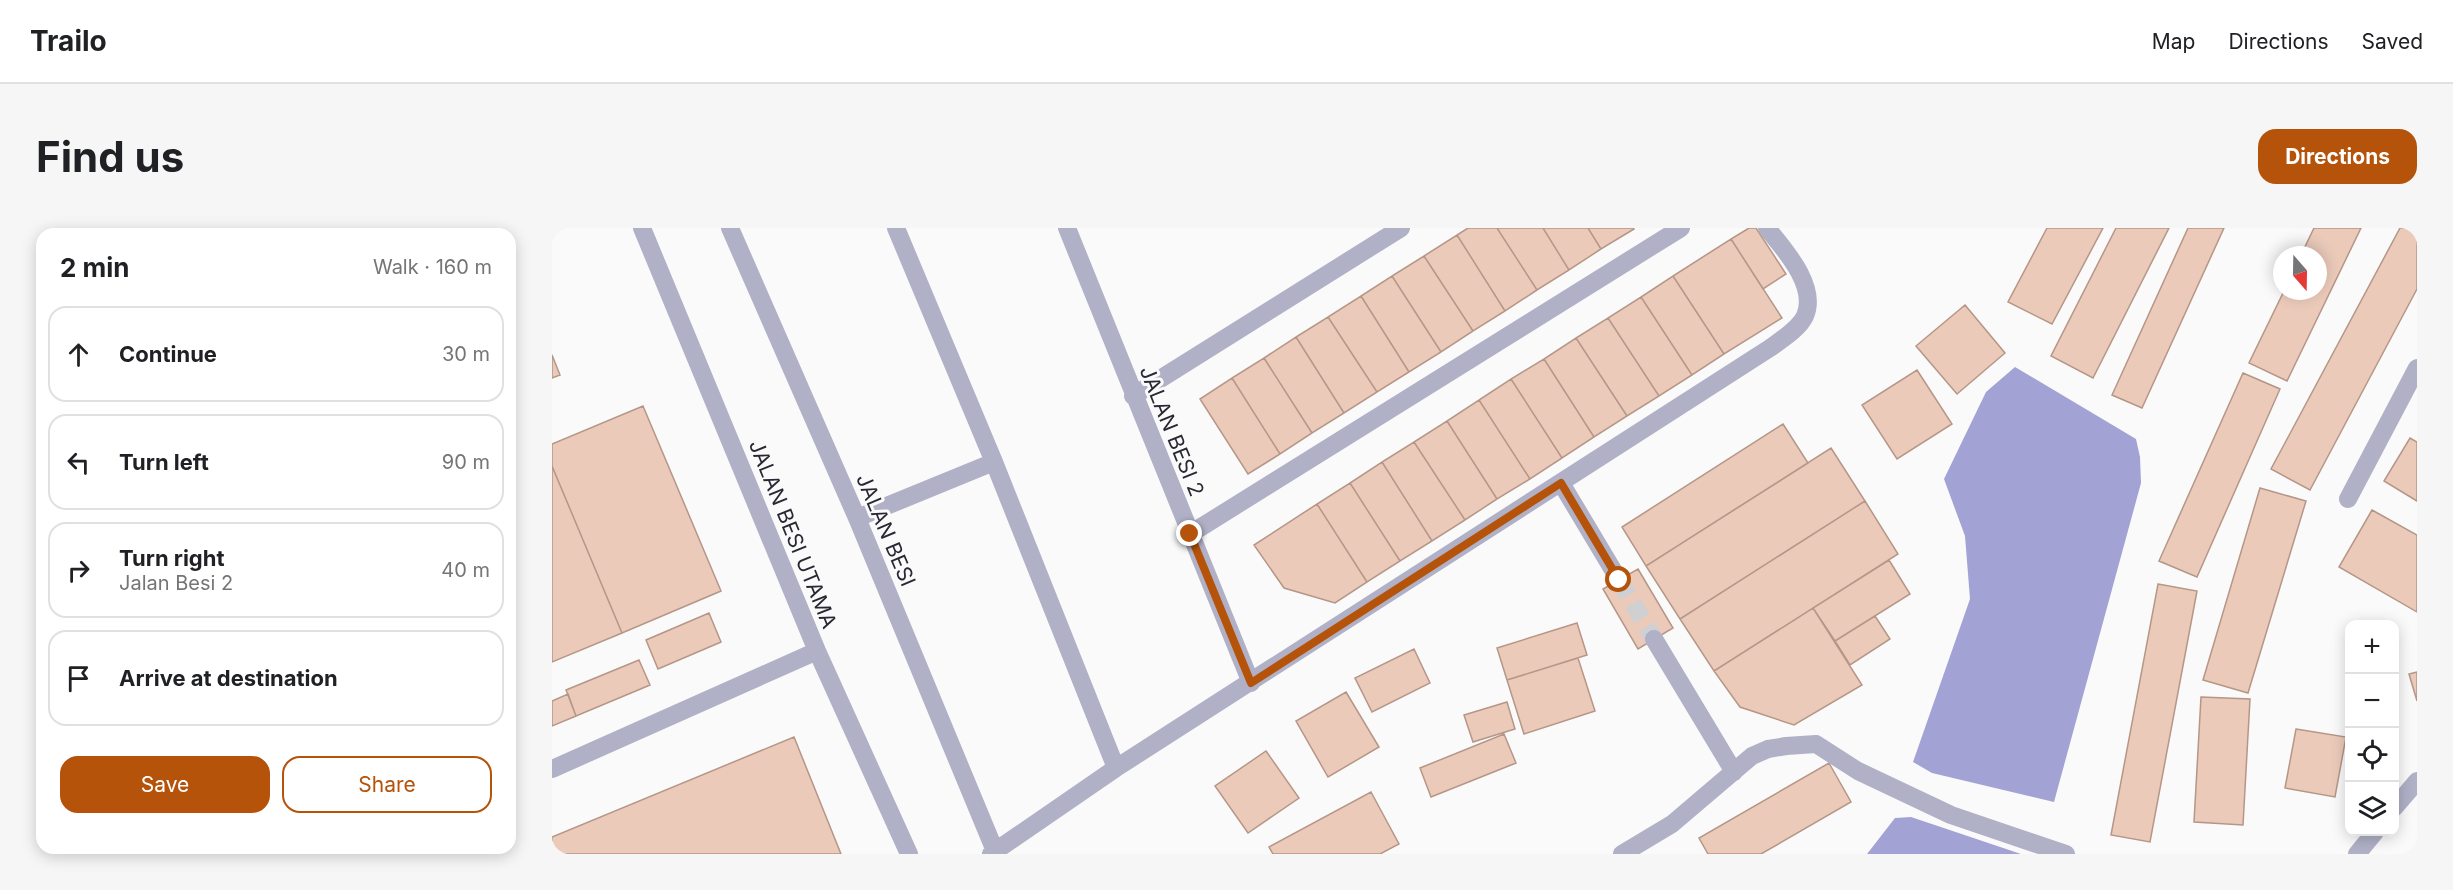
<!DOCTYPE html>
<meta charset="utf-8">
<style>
:root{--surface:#fff;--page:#f6f6f6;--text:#202124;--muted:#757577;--line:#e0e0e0;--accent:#b45309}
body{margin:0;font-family:Inter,sans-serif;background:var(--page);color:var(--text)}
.controls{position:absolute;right:18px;bottom:18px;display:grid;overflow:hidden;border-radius:12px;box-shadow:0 3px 15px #0003}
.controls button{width:54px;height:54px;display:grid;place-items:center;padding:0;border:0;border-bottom:2px solid var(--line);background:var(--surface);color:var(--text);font:30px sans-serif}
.compass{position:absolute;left:1721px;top:18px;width:54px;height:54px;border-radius:50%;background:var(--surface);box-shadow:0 3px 15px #0003;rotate:160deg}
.stop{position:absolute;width:18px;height:18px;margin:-14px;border:4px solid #b45309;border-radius:50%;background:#fff}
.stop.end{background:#b45309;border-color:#fff;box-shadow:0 2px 6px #0008}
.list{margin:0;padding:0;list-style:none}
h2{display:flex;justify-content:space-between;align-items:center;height:78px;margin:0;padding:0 24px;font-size:26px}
h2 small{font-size:20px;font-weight:400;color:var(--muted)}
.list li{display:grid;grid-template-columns:39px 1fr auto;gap:18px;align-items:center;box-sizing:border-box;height:96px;margin:0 12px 12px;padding:0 12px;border:2px solid var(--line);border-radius:18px}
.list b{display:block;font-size:22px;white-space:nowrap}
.list p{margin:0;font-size:20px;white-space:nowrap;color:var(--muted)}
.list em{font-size:20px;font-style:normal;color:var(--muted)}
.actions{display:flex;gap:12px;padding:18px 24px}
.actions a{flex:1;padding:14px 0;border:2px solid var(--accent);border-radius:18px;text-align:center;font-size:21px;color:var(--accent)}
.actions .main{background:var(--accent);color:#fff}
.icon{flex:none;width:33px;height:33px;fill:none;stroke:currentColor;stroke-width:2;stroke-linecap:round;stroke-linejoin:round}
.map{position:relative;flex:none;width:1865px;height:626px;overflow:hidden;border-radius:18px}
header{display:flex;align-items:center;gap:36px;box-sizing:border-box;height:84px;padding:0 30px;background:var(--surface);border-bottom:2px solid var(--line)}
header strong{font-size:28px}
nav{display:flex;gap:33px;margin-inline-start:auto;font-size:21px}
.intro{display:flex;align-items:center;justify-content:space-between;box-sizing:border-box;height:144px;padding:0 36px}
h1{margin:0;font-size:42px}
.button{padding:15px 27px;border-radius:18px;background:var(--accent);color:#fff;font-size:21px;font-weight:700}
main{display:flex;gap:36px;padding:0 36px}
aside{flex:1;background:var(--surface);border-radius:18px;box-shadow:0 3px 15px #0003}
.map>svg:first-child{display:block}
.water{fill:#a2a2d5}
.building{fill:#ebcaba;stroke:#b59687;stroke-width:1.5}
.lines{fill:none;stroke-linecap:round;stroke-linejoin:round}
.minor-tunnel{stroke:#d0d0d2;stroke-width:18;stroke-dasharray:18 9;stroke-linecap:butt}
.minor{stroke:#b0b0c7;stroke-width:18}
.route{stroke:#b45309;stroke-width:8}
.labels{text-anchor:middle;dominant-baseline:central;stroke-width:6;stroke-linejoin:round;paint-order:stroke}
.street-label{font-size:21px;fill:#282834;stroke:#fafafa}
</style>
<header>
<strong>Trailo</strong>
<nav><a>Map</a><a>Directions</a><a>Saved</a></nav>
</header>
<div class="intro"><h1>Find us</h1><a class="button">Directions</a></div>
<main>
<aside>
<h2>2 min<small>Walk · 160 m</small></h2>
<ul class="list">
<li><svg class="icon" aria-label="ahead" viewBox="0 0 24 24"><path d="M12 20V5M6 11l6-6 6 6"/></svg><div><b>Continue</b></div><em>30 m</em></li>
<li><svg class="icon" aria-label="left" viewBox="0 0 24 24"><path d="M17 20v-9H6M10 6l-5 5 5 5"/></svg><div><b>Turn left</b></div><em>90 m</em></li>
<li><svg class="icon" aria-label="right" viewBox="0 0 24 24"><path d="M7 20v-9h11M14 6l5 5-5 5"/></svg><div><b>Turn right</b><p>Jalan Besi 2</p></div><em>40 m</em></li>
<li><svg class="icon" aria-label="arrive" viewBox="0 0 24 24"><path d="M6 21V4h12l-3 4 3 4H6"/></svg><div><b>Arrive at destination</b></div></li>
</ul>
<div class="actions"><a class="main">Save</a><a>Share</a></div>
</aside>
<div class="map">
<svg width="1865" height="626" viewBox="0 0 1865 626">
<rect width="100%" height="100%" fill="#fafafa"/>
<!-- water -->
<path class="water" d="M1463 139 1584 211 1588 229 1589 255 1502 574 1380 545 1361 534 1418 371 1413 308 1392 251 1434 164Z
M1359 589 1469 626H1315L1343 590Z"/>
<!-- building -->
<path class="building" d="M916 0H945L985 62 953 83 905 7Z
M945 0H991L1017 42 985 62Z
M991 0H1036L1049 21 1017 42Z
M1036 0H1081L1082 1 1049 21Z
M1197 0H1204L1234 46 1211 61 1179 11Z
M1495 0H1551L1500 96 1456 74Z
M1564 0H1617L1541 150 1499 128Z
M1636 0H1672L1590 180 1560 167Z
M1762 0H1809L1735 153 1697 135 1732 63H1766V27H1749Z
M1848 0H1865V61L1758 262 1719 241Z
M905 7 953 83 921 103 872 28Z
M1179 11 1230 90 1172 126 1121 48Z
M872 28 921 103 889 124 840 48Z
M840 48 889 124 857 144 809 68Z
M1121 48 1172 126 1140 147 1089 69Z
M809 68 857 144 825 164 776 89Z
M1089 69 1140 147 1107 168 1056 90Z
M1413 77 1453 125 1405 166 1364 118Z
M776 89 825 164 792 185 744 109Z
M1056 90 1107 168 1075 188 1024 110Z
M744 109 792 185 760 205 712 130Z
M1024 110 1075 188 1042 209 992 131Z
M0 127 8 147 0 150Z
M712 130 760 205 728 226 680 150Z
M992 131 1042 209 1010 230 959 151Z
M1365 142 1400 196 1345 231 1310 177Z
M1691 145 1728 161 1645 349 1607 333Z
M680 150 728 226 696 246 648 171Z
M959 151 1010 230 978 251 927 172Z
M927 172 978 251 945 271 895 193Z
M91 178 169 363 70 405 0 238V216Z
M895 193 945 271 913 292 862 214Z
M1231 196 1256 235 1094 338 1070 299Z
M1858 210 1865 214V273L1832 253Z
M862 214 913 292 880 313 830 234Z
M1279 220 1313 273 1128 391 1094 338Z
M830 234 880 313 848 333 798 255Z
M0 238 70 405 0 434Z
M798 255 848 333 815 354 765 276Z
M1708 260 1754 273 1696 465 1651 452Z
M1313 273 1346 326 1162 443 1128 391Z
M765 276 815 354 783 375 732 360 702 317Z
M1820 282 1865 307V384L1787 339Z
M1337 332 1358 366 1283 413 1261 380Z
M1086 341 1121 400 1086 421 1051 361Z
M1606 356 1645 363 1598 614 1559 607Z
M1261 380 1310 457 1242 497 1188 479 1162 443Z
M157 385 169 414 106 441 94 412Z
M1323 388 1338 411 1298 437 1283 413Z
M1025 395 1035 427 955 452 945 420Z
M862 421 878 455 820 484 803 450Z
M1026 430 1043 483 972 506 955 452Z
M87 432 98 457 24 488 14 462Z
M1865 444V473L1857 446Z
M794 464 827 519 776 549 744 493Z
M16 466 24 488 0 498V473Z
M1649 469 1698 471 1691 597 1642 594Z
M955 474 963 501 921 514 912 487Z
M1744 501 1794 509 1783 569 1733 560Z
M952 506 964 535 879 569 868 540Z
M242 509 289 626H0V609Z
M714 523 747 570 696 605 663 558Z
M1277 535 1299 574 1209 626H1156L1147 610Z
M819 564 847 616 828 626H721L717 619Z"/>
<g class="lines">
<!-- minor-tunnel -->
<path class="minor-tunnel" d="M1067 352 1102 411"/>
<!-- minor -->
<path class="minor" d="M90 0 265 423 357 626
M178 0 305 290 443 623
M344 0 442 234 564 540
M515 0 699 455
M581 168 849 0
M1009 255 1067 352
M1796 271 1865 140
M305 290 442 234
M638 306 1129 0
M1102 411 1182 544
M0 541 265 423
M1842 580 1865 553
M439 626 564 540 1218 120C1229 112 1247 101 1253 88 1266 58 1232 21 1215 0
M1070 626 1120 596 1200 528 1216 521 1234 518 1264 516 1306 543 1399 587 1514 626
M1805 626 1823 604"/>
</g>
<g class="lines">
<!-- route -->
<path class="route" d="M638 306 699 455 1009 255 1067 352"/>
</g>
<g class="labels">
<!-- street labels -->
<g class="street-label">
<text transform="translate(620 203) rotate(68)">JALAN BESI 2</text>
<text transform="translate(334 302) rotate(67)">JALAN BESI</text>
<text transform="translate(241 306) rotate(68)">JALAN BESI UTAMA</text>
</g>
</g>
</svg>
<div class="controls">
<button>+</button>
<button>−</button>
<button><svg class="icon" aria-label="locate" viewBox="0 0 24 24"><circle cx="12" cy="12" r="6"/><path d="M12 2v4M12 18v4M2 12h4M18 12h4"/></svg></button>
<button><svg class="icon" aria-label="layers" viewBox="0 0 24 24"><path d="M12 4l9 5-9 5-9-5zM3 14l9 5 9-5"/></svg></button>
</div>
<svg class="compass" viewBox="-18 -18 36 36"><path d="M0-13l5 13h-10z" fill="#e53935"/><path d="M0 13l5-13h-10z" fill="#757577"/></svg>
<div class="stop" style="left:1067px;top:352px"></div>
<div class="stop end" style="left:638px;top:306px"></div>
</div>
</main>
